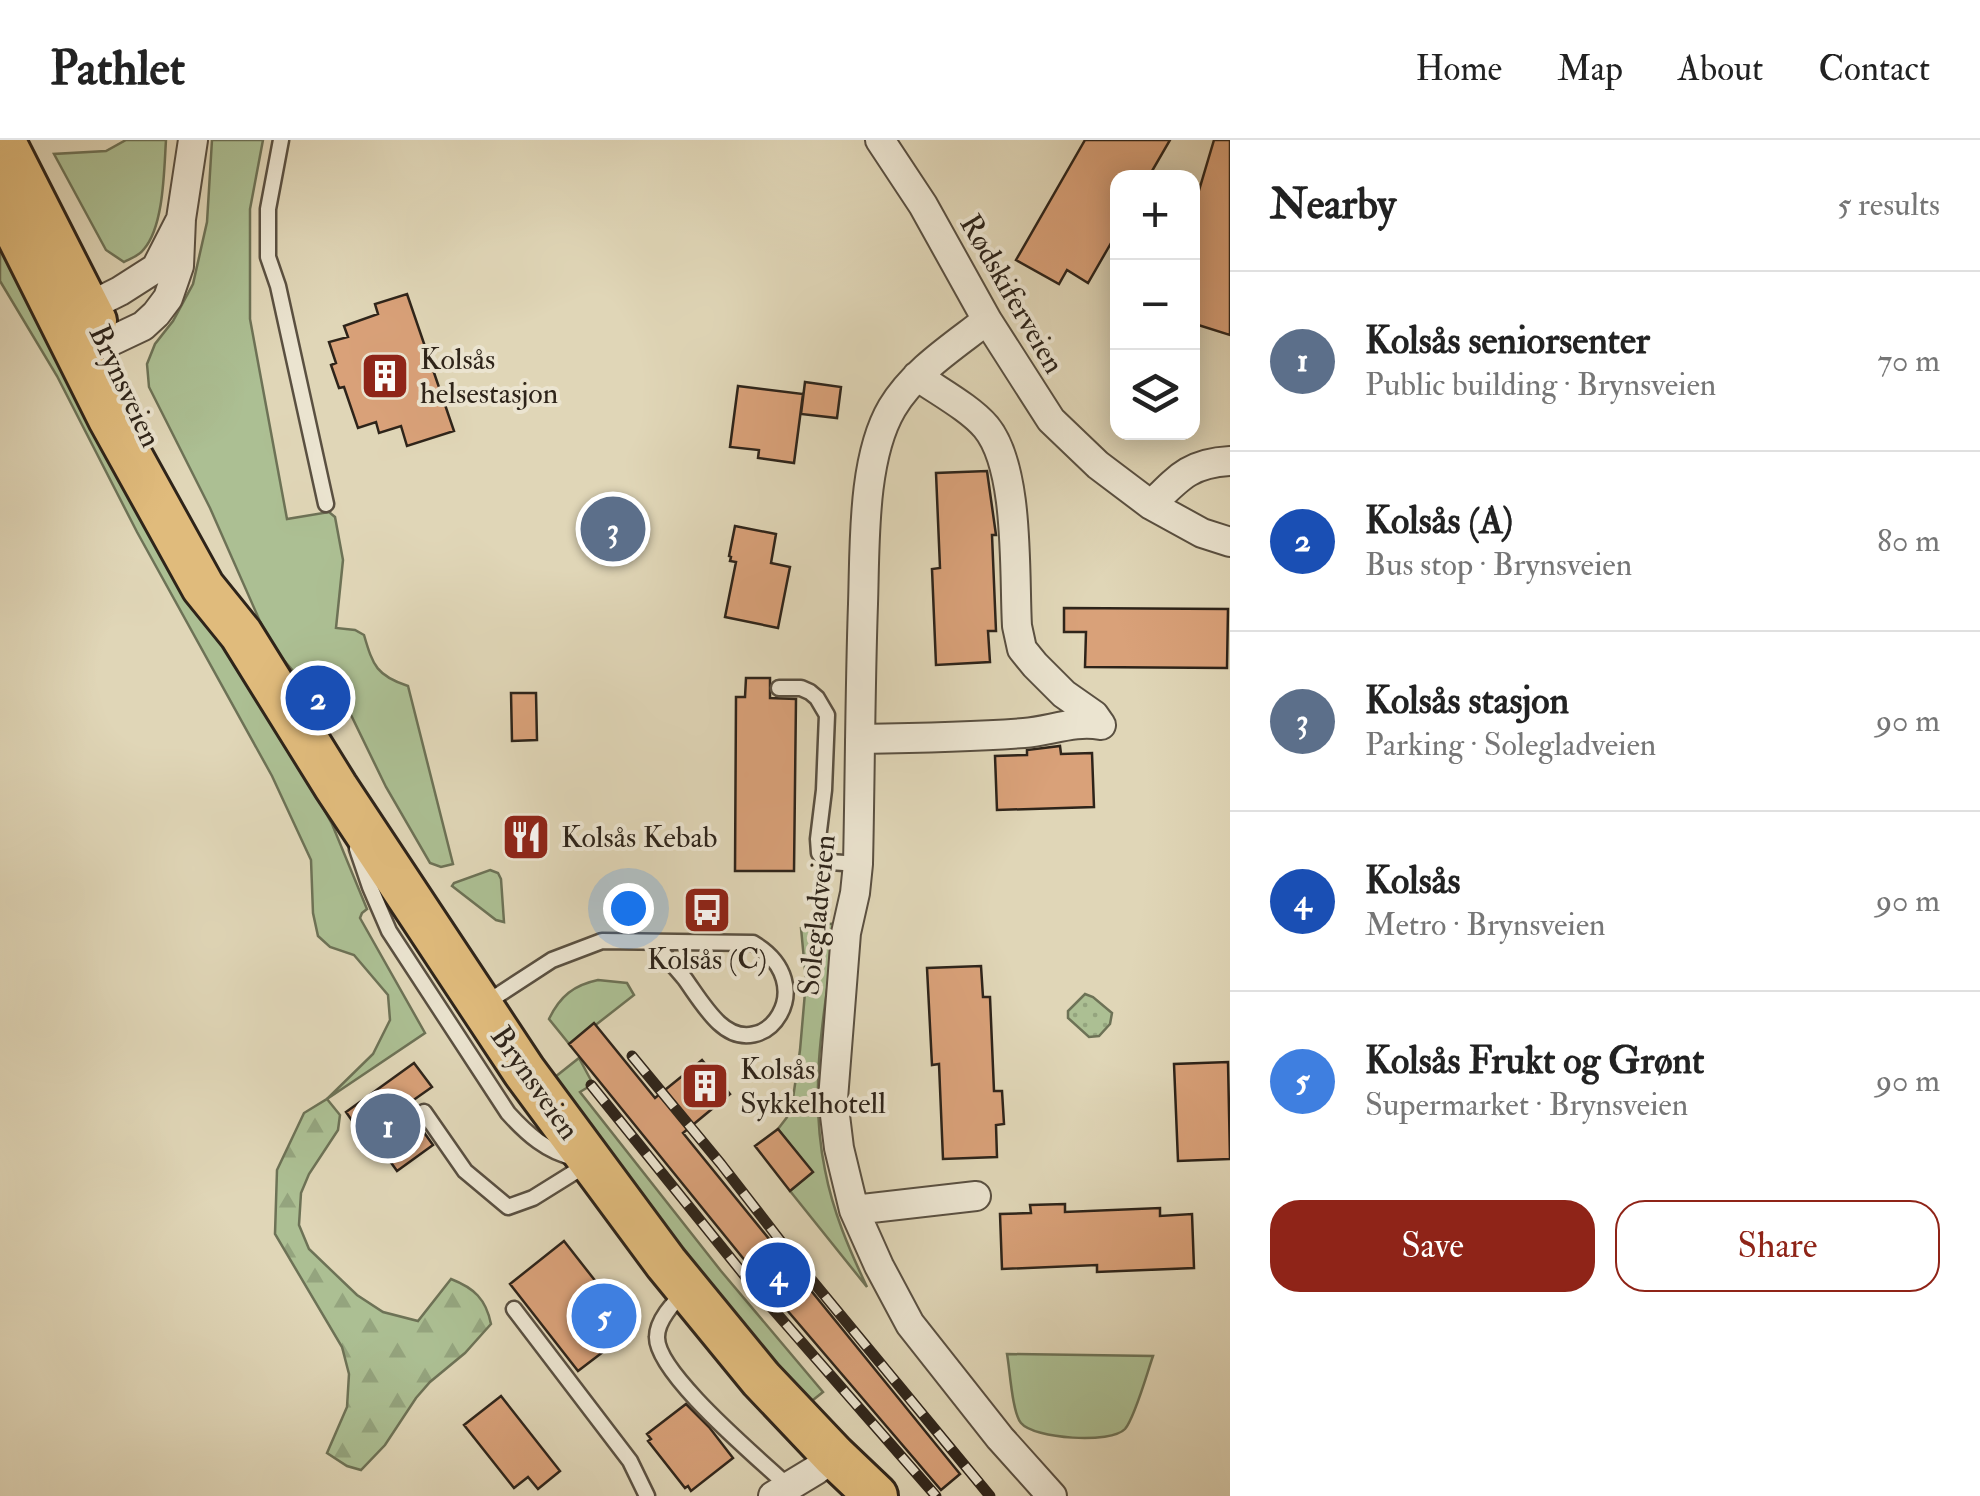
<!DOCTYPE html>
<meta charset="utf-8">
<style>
:root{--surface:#fff;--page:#f6f6f6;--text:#222;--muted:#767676;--line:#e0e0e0;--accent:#8f2418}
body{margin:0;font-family:"IM FELL Double Pica",serif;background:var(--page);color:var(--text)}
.controls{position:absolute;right:30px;top:30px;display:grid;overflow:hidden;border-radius:20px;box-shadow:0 5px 25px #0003}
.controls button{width:90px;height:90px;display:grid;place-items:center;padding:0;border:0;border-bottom:2px solid var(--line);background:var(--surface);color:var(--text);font:50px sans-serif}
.you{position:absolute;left:628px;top:768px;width:35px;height:35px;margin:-25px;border:8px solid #fff;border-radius:50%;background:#1a73e8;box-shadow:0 0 0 15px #1a73e833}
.badge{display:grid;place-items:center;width:65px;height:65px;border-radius:50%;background:var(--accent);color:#fff;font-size:32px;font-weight:700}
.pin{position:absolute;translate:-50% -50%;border:5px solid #fff;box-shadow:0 2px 10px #0006}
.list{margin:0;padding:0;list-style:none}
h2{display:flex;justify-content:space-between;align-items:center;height:130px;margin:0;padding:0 40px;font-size:42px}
h2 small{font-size:32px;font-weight:400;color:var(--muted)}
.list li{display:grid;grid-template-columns:65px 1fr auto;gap:30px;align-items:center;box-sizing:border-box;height:180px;padding:0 40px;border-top:2px solid var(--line)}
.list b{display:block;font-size:38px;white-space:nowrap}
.list p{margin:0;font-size:32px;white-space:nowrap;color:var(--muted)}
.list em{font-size:32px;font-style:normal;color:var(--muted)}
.actions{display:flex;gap:20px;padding:30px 40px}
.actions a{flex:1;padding:22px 0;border:2px solid var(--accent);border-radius:30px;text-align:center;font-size:35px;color:var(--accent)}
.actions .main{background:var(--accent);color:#fff}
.icon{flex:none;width:55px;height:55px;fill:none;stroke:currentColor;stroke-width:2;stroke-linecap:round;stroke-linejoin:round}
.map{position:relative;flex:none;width:1230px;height:1356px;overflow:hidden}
header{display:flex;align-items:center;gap:60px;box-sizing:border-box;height:140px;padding:0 50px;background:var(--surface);border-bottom:2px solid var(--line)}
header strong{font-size:48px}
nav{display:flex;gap:55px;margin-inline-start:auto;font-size:35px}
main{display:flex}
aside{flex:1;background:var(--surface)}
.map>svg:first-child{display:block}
.grass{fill:#acbf93;stroke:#6d7256;stroke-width:2.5}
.forest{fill:url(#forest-firs);stroke:#6d7256;stroke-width:2.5}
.park{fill:url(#park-dots);stroke:#6d7256;stroke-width:2.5}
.building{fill:#d9a179;stroke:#2e241a;stroke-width:2.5}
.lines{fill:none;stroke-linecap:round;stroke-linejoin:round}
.service-casing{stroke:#5a5041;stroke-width:19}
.minor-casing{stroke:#5a5041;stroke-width:32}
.primary-casing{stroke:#2e241a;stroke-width:48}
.service{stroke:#ebe4d0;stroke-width:14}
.minor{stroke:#ebe4d0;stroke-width:28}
.primary{stroke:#e0bb7c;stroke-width:42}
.rail-casing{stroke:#2e241a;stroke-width:11}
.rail{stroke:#ebe4d0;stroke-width:8;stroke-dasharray:22;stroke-linecap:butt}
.labels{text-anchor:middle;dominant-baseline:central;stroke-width:8;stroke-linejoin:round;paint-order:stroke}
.street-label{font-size:30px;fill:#2e241a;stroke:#ebe4d0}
.poi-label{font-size:30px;fill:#2e241a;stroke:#ebe4d0;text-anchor:start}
</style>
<header>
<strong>Pathlet</strong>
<nav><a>Home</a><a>Map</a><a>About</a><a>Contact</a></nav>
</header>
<main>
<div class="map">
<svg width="1230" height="1356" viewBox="0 0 1230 1356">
<defs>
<pattern id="forest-firs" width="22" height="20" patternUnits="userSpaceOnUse" patternTransform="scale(2.5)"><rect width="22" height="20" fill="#acbf93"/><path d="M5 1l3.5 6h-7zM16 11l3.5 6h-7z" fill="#94a47e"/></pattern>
<pattern id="park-dots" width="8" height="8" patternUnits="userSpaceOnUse" patternTransform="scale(2.5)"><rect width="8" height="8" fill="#acbf93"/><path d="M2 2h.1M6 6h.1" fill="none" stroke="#94a47e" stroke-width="1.8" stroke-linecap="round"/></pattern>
</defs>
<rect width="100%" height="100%" fill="#e0d6b7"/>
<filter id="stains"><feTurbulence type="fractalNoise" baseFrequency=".002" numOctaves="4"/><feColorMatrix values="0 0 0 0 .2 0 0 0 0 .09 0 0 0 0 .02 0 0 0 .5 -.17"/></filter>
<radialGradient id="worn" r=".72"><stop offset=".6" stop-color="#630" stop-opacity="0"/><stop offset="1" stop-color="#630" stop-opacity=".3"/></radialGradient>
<!-- grass -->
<path class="grass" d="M126 0H166C164 30 164 86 144 109 139 116 132 118 124 122L106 110 54 14 106 11Z
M212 0H263L250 69V179L287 379 329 372 335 377 343 420 336 488 355 490 364 495C373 526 377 536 408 546L453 724 441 727 430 723 386 647 334 540 312 553 270 504 210 368 149 247 147 224 155 204 173 181 193 144 207 82Z
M0 80 332 684 367 769 362 773 360 778 425 893 327 959 373 914 390 880 388 855 354 815 330 807 318 796 313 773 311 720 272 636 137 392 57 236 0 141Z
M490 730 498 733 501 739 504 782 496 780 452 746 454 743Z
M837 783C825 863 808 949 825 1030 833 1072 849 1109 867 1147L790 1051 812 1032 778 989 791 972 800 910 806 841 801 788Z
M598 840 627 843 634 855 570 905 549 879C560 856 574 845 598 840Z
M579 918 593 944 580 952 721 1131 823 1252 808 1264 686 1120 555 937Z
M1007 1214 1153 1216C1147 1233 1135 1277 1125 1289 1111 1304 1034 1299 1021 1283 1012 1272 1010 1230 1007 1214Z"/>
<!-- forest -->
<path class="forest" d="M327 959 340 975 338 990 309 1034 301 1053 299 1085 309 1109 357 1155 383 1172 418 1181 451 1139C474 1148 486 1159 491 1184L465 1213 430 1242 416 1258 385 1305 361 1330 347 1326 327 1313 347 1267 349 1234 342 1207 275 1094 277 1030 304 973Z"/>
<!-- park -->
<path class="park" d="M1085 854 1093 857 1112 873 1110 884 1099 896 1089 897 1068 878V871Z"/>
<!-- building -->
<path class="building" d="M1085 0H1170L1148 38H1118V91L1088 143 1067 130 1059 144 1016 120Z
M1214 0H1230V195L1192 183V74Z
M407 154 454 291 407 306 401 286 379 293 376 282 358 288 344 247 339 248 331 225 336 223 329 202 348 197 344 186 378 174 375 164Z
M805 242 841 247 837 278 801 274Z
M738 246 803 254 794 323 758 318 759 310 730 307Z
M987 331 996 395H992L996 491H988L990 522 936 525 932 429 940 428 936 333Z
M735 386 776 394 771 423 790 427 778 488 725 477 736 422 730 421 731 417 729 416Z
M1064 468 1228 469 1227 528 1085 527 1086 492H1064Z
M746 538H770V558L796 559 794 731H735L736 557H745Z
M511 553H536L537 600 512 601Z
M1060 606 1061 614 1092 613 1094 667 997 670 995 616 1027 615V610Z
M512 682H539L541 711 514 712Z
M981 826 983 857H990L994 951H1002L1004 984 996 985 997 1017 943 1019 939 924 932 925 927 828Z
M594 883 655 958 702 920 730 954 683 993 960 1334 941 1350 751 1128 569 904Z
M1228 922 1230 1019 1178 1021 1174 924Z
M414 923 432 947 405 966 433 1005 397 1031 375 1000 369 1005 346 972Z
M778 989 813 1032 790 1051 755 1006Z
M1065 1064V1072L1160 1068V1076L1192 1074 1194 1128 1097 1132V1125L1002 1129 1000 1074 1031 1073 1030 1065Z
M564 1101 633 1189 578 1231 510 1144Z
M501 1256 560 1331 538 1349 528 1337 514 1348 464 1285Z
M686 1264 709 1287 733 1318 691 1351 688 1346 685 1348 648 1301 651 1299 647 1294Z"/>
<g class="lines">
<!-- service casing -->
<g class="service-casing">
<path id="service" d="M281 0 268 69V117L278 146 326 364
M779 548H801L810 552 817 558 827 575 824 650 818 699 819 713 823 719 830 722 858 724
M357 709 370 747 389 791 508 973C527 994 547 1012 575 1018
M486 863 552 820 602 801 753 803C823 844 765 926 719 883 706 871 695 853 685 839 675 827 664 815 654 803
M424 972 465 1031 508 1067 533 1058 586 1025
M685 1153C673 1162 657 1181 657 1197 656 1234 762 1321 790 1348
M514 1169 630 1321 647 1356"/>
</g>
<!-- minor casing -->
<g class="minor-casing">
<path id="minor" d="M880 0 923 65 987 180 1051 280 1098 325 1151 365 1202 393 1230 402
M181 79 156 128 120 151 88 167 72 199 105 204 143 186 156 174 168 158 179 126 181 79 193 0
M987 180C954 206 914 231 892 268 862 319 865 405 863 464 860 550 860 637 858 724L855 753 846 793 833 959 839 1008 854 1070 879 1126 910 1184 1000 1298 1052 1356
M917 236C938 251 970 268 986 287 1020 328 1014 434 1017 486L1022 509 1035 525 1064 554 1094 575 1101 585
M1151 365C1178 338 1190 323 1230 321
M860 599C915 598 970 597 1024 593 1050 591 1075 580 1101 585
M854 1070 976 1056
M773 1356 816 1330 834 1316"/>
</g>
<!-- primary casing -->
<g class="primary-casing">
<path id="primary" d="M3 0 95 181
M0 59 110 279 203 447 241 494 336 647 524 931 666 1123 761 1239 834 1316 876 1356"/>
</g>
<!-- service -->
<use href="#service" class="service"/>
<!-- minor -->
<use href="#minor" class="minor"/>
<!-- primary -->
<use href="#primary" class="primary"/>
<!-- rail casing -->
<g class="rail-casing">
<path id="rail" d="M632 916 721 1024 796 1121 990 1356
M591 945 757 1151 936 1356"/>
</g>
<!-- rail -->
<use href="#rail" class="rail"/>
</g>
<!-- icons -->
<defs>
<g id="building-square" transform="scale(2.5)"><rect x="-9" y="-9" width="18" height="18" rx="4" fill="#8f2418" stroke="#ebe4d0"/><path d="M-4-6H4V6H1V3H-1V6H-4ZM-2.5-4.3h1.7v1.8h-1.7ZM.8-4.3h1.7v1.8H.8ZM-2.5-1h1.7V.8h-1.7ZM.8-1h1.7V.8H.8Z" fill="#fff"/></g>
<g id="restaurant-square" transform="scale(2.5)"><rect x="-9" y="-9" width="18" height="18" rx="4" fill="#8f2418" stroke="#ebe4d0"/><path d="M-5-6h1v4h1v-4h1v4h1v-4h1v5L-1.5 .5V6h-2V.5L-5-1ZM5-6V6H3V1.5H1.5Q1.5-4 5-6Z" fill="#fff"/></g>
<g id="bus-square" transform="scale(2.5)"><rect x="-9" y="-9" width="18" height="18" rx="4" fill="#8f2418" stroke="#ebe4d0"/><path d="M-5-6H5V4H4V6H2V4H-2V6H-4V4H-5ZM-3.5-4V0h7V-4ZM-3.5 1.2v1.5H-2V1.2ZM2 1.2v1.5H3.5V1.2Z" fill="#fff"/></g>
</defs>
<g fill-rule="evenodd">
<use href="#building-square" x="385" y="236"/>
<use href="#restaurant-square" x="526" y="697"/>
<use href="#bus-square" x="707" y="770"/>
<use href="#building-square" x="705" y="946"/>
</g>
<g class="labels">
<!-- street labels -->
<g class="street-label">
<text transform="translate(1012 154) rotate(60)">Rødskiferveien</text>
<text transform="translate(125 246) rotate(65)">Brynsveien</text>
<text transform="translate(817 775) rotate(-84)">Solegladveien</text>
<text transform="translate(535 943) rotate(55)">Brynsveien</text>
</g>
<!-- poi labels -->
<g class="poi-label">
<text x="420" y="219">Kolsås<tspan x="420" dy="34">helsestasjon</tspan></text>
<text x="561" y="697">Kolsås Kebab</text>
<text x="707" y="819" text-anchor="middle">Kolsås (C)</text>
<text x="740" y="929">Kolsås<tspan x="740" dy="34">Sykkelhotell</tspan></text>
</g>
</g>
<rect width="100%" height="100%" filter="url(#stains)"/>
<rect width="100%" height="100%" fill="url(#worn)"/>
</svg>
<div class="controls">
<button>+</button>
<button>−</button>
<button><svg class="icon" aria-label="layers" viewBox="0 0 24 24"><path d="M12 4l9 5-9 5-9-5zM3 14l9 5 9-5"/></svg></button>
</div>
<div class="you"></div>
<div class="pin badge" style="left:388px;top:986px;background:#5c6f8a">1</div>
<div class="pin badge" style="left:318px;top:558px;background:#1a4fb4">2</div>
<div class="pin badge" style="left:613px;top:389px;background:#5c6f8a">3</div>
<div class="pin badge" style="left:778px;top:1135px;background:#1a4fb4">4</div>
<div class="pin badge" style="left:604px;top:1176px;background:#3f7fe0">5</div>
</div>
<aside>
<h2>Nearby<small>5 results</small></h2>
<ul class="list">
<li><span class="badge" style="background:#5c6f8a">1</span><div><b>Kolsås seniorsenter</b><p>Public building · Brynsveien</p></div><em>70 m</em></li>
<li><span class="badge" style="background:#1a4fb4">2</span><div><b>Kolsås (A)</b><p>Bus stop · Brynsveien</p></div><em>80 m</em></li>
<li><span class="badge" style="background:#5c6f8a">3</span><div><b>Kolsås stasjon</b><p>Parking · Solegladveien</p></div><em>90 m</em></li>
<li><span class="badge" style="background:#1a4fb4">4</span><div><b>Kolsås</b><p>Metro · Brynsveien</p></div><em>90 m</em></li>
<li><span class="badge" style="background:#3f7fe0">5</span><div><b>Kolsås Frukt og Grønt</b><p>Supermarket · Brynsveien</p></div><em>90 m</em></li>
</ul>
<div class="actions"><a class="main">Save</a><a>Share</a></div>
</aside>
</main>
